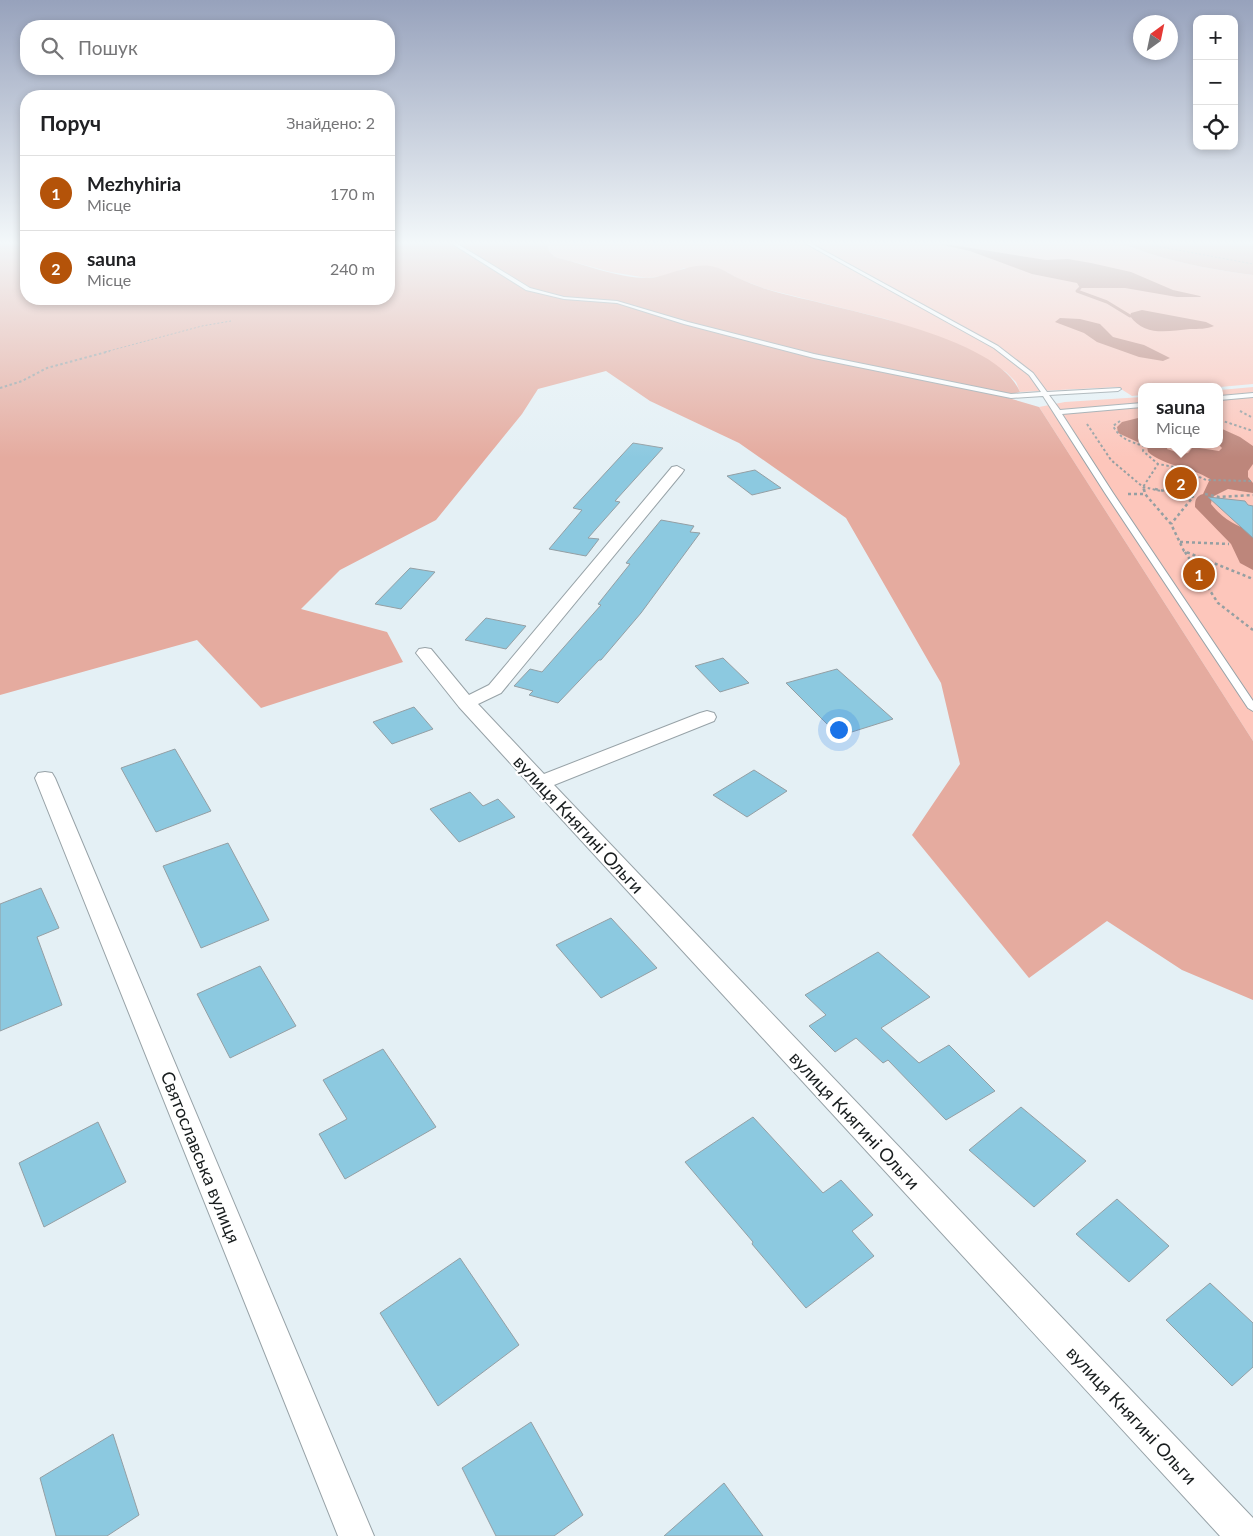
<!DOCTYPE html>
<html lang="uk">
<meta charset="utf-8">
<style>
:root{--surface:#fff;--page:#f6f6f6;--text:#202124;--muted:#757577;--line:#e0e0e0;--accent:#b45309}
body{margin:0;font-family:Lato,sans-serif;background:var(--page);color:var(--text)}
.controls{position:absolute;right:15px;top:15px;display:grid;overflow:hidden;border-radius:10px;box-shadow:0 2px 8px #0003}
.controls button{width:45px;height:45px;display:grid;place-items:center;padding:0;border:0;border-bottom:1px solid var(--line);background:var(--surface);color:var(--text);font:25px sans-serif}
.compass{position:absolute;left:1133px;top:15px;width:45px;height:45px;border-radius:50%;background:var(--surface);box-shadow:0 2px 8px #0003;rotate:33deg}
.you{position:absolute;left:838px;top:729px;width:18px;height:18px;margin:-12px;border:4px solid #fff;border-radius:50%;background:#1a73e8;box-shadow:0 0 0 8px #1a73e833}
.badge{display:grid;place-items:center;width:32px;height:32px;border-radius:50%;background:var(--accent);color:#fff;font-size:16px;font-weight:700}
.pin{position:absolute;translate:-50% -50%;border:2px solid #fff;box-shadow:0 1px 5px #0006}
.popup{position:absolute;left:1138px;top:383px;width:85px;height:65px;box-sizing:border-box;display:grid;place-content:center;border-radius:10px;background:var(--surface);filter:drop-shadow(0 1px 4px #0005);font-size:16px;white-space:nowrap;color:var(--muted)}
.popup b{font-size:19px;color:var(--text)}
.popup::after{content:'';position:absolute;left:50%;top:100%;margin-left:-10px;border:10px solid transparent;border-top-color:var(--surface)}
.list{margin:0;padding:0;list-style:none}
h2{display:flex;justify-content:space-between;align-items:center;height:65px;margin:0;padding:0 20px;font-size:21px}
h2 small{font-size:16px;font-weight:400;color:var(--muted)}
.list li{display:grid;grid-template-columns:32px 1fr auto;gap:15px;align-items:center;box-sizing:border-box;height:75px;padding:0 20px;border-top:1px solid var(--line)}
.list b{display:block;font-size:19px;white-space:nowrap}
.list p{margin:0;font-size:16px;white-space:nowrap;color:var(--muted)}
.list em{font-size:16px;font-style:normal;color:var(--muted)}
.icon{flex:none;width:28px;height:28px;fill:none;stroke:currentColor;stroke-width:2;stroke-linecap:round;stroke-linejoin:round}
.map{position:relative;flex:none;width:1253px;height:1536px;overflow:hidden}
.search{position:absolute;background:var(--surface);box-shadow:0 2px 8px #0003;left:20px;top:20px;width:375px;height:55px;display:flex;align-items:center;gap:12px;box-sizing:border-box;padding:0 18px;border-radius:20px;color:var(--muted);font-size:19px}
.panel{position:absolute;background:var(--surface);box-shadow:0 2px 8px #0003;left:20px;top:90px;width:375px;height:215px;border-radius:20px}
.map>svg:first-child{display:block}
.green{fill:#fdc6bb}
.forest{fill:#e5ab9f}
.water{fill:#bd867b}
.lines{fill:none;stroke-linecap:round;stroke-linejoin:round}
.stream{stroke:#bd867b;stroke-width:3}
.building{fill:#8cc9e0;stroke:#949fa4}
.service-casing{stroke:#97a2a7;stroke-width:2}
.minor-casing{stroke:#97a2a7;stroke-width:2}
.path-far2{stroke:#959fa2;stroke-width:1;stroke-dasharray:2 2;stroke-linecap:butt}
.path-far1{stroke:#959fa2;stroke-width:2;stroke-dasharray:2.5 2.5;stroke-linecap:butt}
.path{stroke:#959fa2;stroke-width:2.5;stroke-dasharray:3 3;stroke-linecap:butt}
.service{fill:#fff;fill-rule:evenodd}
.minor{fill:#fff;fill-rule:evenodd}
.labels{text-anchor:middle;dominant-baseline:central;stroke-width:4.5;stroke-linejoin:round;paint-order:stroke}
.near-street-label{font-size:18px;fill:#181d1e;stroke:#fff}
</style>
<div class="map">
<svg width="1253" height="1536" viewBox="0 0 1253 1536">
<rect width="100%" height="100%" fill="#e4f0f5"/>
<!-- green -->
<path class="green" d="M548 243H1121C1164 261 1207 269 1253 275V384L1220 387H1142V395L1132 396 1118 387 1020 392 1016 382 1006 372 960 345 886 319 766 289 737 278 727 272 684 268 669 275 647 278 611 272 555 257 549 251Z
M1253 387V741L1039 407 1065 402 1142 397V444H1220V390Z"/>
<!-- forest -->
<path class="forest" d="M0 243H26V299H389V243H548L549 251 555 257C584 264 617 278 648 278 669 277 688 263 710 266 721 267 729 274 738 278 747 282 757 286 766 289 824 307 996 333 1020 392L1002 396 1039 407 1253 741V1000L1182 970 1107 921 1029 978 912 835 960 764 941 683 846 518 739 443 650 401 606 371 538 389 522 414 436 520 340 570 301 609 387 632 403 662 261 708 197 640 0 695Z
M1121 243H1253V275C1207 269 1164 261 1121 243Z"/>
<!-- water -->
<path class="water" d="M938 244 952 245 1046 260 1068 259 1091 263 1131 272 1173 290 1200 296 1201 297H1177L1125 288H1080L1077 283 1032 274 970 251Z
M1142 310 1206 322 1214 326C1207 329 1198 329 1190 329 1168 331 1145 337 1130 316L1131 313Z
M1060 318 1080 319 1100 324 1113 337 1144 345 1170 358 1163 361 1139 357 1097 342 1084 333 1055 322Z
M1142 417V444L1118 433 1117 427 1122 422Z
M1220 428 1240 437 1253 446V464L1248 471V477L1253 483V493L1228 489 1212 497 1211 504C1221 517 1236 527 1253 531V570L1240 563 1231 544 1195 507C1195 500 1196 496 1203 494L1210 479C1191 467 1166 467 1148 452L1147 446 1143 444H1169L1167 449 1182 454 1188 453 1193 447 1219 451 1222 448 1218 444H1220Z"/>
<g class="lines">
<!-- stream -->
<path class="stream" d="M1080 288 1077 291 1107 302 1130 316"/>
</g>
<!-- building -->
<path class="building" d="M633 443 663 448 615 501 620 502 588 538 599 539 586 556 549 549 582 510 573 508Z
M755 470 781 488 752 495 727 476Z
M1208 497 1245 501 1248 505 1253 506V538Z
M661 520 694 526 690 532 700 533 641 613 601 660H599L558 703 529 695 533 691 514 686 530 669 542 672 601 605 598 604 630 564 626 563Z
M410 568 435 572 401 609 375 604Z
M486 618 526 626 506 649 465 640Z
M723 658 749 683 720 692 695 666Z
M837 669 893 719 839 736 786 683Z
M414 707 433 729 392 744 373 722Z
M175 749 211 811 156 832 121 768Z
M754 770 787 791 747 817 713 795Z
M470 792 483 806 498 799 515 817 459 842 430 809Z
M228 843 269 920 201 948 163 866Z
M41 888 59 928 37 937 62 1005 0 1031V904Z
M611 918 657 968 601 998 556 945Z
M878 952 930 997 881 1028 919 1063 949 1045 995 1091 946 1120 888 1060 883 1063 856 1038 835 1052 809 1026 826 1015 805 995Z
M260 966 296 1026 230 1058 197 994Z
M383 1049 436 1127 345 1179 319 1134 347 1119 323 1080Z
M1021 1107 1086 1161 1034 1207 969 1150Z
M753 1117 823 1193 841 1180 873 1215 852 1231 874 1256 806 1308 752 1244 753 1242 685 1162Z
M98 1122 126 1182 44 1227 19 1163Z
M1117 1199 1169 1246 1129 1282 1076 1234Z
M460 1258 519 1345 438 1406 380 1313Z
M1210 1283 1253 1323V1367L1232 1386 1166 1320Z
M531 1422 583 1515 554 1536H496L462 1468Z
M113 1434 139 1515 107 1536H56L40 1478Z
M724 1483 763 1536H664Z"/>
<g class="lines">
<!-- service casing -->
<g class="service-casing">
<path id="service" d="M451 243H456L530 288 564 297 617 301 688 322 814 354 1011 394 1041 392 1029 375 994 348 805 243H810L998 346 1033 373 1047 392 1120 388 1121 389 1118 391 1049 395 1060 410 1142 403V407L1062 414 1113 493 1253 701V711L1248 708 1105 493 1043 396 1011 398 814 358 684 324 617 303 564 299 526 290Z
M1253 393V397L1220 400V396Z"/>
</g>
<!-- minor casing -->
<g class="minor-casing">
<path id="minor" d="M677 466 684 470 682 473 501 693 478 704 544 774 700 713 707 711 714 713 716 717 714 721 554 785 1253 1518V1536H1220L533 788 459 707 416 653 419 649 425 648 431 649 469 695 489 685 672 467Z
M45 772 52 773 55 778 374 1536H338L35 778 38 773Z"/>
</g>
<!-- path-far2 -->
<path class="path-far2" d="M1140 243 1253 264
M105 352 202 326 231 321"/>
<!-- path-far1 -->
<path class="path-far1" d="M1205 387 1213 386
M0 388 22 381 47 368 110 351
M1240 411 1253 418
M1220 420 1253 431
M1120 421 1113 426C1120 439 1131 442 1144 446L1143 451 1158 464 1180 468 1206 480 1253 481
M1087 424 1111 460 1143 487 1161 491
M1144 491 1143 487 1158 464"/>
<!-- path -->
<path class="path" d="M1144 489 1145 494 1171 524 1184 551 1253 579
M1155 489 1193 497 1171 524
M1128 494H1145
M1205 494 1219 497 1253 495
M1180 542 1229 544
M1185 552 1218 603 1253 630"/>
<!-- service -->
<use href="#service" class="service"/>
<!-- minor -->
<use href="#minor" class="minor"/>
</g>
<!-- sky -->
<linearGradient id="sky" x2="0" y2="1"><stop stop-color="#97a2bc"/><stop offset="0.53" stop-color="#f3f8fa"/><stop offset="1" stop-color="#f3f8fa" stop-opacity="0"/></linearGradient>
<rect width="1253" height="458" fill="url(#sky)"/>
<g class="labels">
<!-- near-street labels -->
<g class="near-street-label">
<text transform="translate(579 824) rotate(47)">вулиця Княгині Ольги</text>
<text transform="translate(855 1120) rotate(47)">вулиця Княгині Ольги</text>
<text transform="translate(201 1157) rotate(68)">Святославська вулиця</text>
<text transform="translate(1132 1415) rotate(47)">вулиця Княгині Ольги</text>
</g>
</g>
</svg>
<div class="controls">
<button>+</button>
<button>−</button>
<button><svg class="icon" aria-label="locate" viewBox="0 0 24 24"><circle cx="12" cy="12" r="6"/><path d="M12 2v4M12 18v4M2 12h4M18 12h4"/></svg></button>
</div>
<svg class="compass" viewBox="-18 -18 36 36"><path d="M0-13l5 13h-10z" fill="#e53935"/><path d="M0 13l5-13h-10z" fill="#757577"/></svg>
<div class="you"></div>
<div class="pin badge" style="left:1199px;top:574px">1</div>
<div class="pin badge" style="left:1181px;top:483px">2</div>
<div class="popup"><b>sauna</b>Місце</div>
<div class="search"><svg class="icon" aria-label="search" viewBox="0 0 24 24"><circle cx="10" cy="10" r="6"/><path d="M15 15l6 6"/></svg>Пошук</div>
<section class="panel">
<h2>Поруч<small>Знайдено: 2</small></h2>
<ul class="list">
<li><span class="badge">1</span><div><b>Mezhyhiria</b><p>Місце</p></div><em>170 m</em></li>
<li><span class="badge">2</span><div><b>sauna</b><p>Місце</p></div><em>240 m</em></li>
</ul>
</section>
</div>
